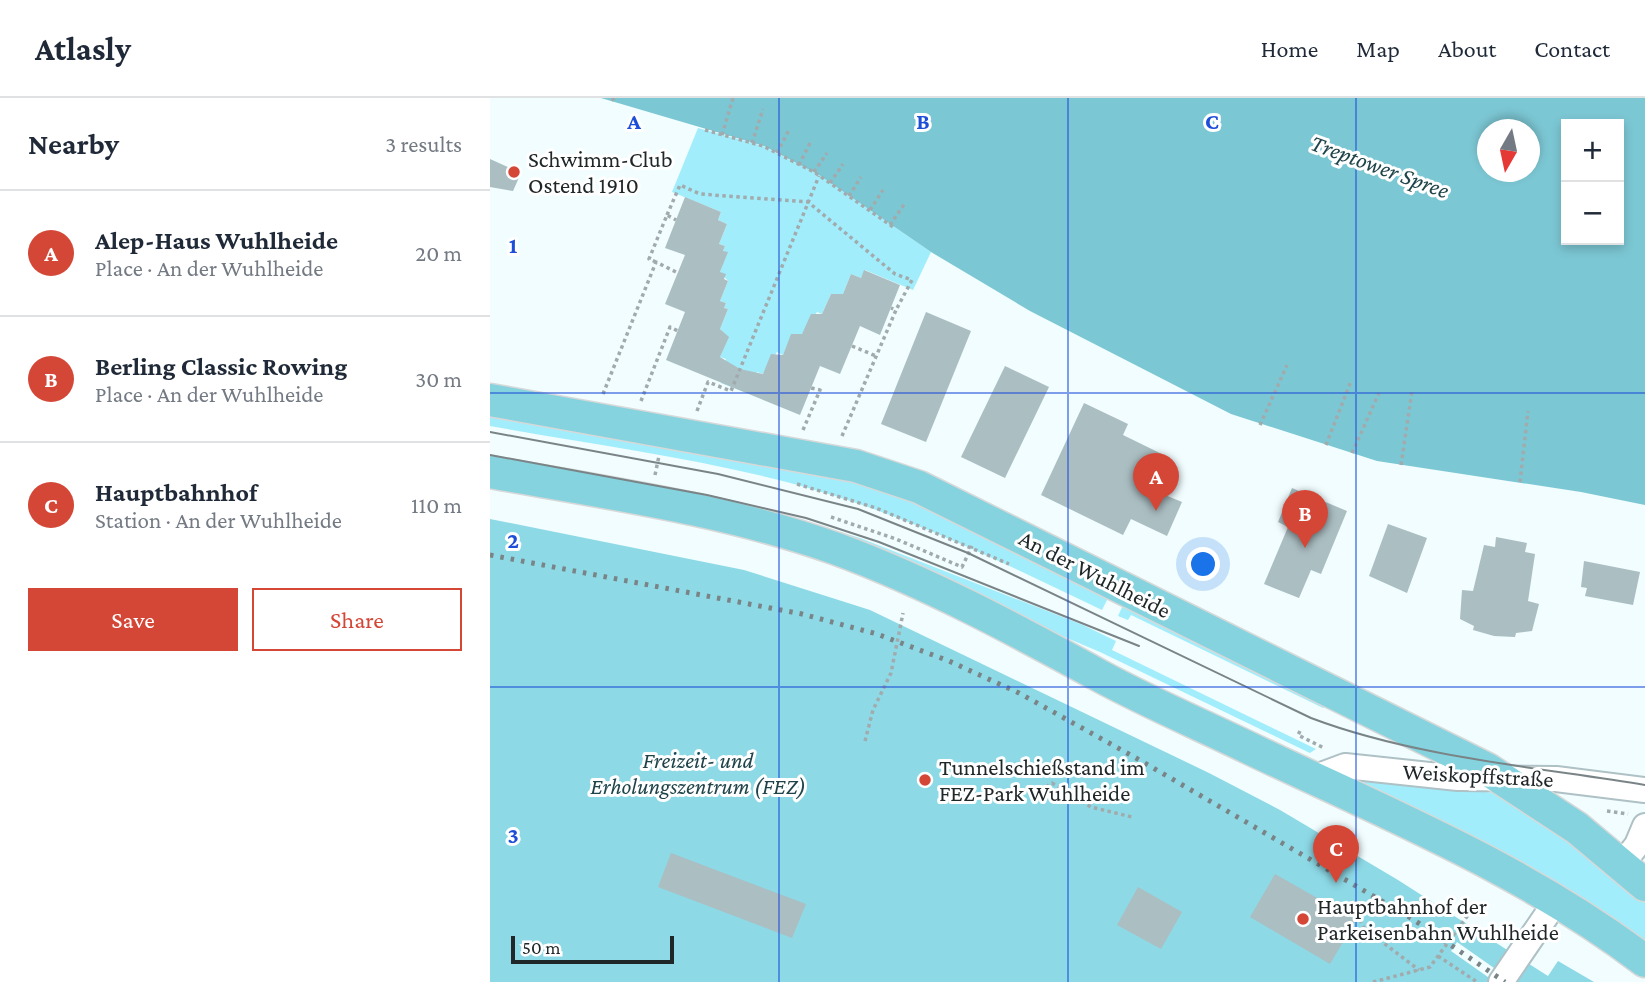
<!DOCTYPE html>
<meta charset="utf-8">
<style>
:root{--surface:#fff;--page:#f6f6f7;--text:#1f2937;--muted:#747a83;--line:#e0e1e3;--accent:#d44737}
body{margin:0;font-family:"Crimson Pro",serif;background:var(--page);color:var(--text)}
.controls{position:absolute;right:21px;top:21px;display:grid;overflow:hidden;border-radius:0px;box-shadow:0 4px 10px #0003}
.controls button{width:63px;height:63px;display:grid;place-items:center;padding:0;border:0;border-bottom:2px solid var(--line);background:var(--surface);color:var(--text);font:35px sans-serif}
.compass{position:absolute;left:987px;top:21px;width:63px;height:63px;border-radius:50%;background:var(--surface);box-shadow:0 4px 10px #0003;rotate:189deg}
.scale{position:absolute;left:21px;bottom:18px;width:163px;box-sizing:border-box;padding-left:7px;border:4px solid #202729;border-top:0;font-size:19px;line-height:24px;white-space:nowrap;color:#202729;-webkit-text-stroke:5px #fff;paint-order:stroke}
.you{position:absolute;left:714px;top:467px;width:24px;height:24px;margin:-18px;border:5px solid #fff;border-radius:50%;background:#1a73e8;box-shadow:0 0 0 10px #1a73e833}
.badge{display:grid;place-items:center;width:46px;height:46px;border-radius:50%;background:var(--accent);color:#fff;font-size:23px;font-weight:700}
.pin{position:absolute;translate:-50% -58px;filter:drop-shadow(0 2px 4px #0008)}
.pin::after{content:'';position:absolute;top:37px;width:24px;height:21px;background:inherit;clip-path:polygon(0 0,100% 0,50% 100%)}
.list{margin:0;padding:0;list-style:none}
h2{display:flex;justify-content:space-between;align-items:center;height:91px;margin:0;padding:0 28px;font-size:30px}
h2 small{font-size:23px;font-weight:400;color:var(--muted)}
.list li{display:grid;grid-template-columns:46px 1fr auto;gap:21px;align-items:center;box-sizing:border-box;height:126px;padding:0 28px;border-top:2px solid var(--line)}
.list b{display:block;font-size:26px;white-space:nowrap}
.list p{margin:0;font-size:23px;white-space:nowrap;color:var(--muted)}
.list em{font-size:23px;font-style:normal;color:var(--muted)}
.actions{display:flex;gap:14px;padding:21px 28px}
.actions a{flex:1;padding:16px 0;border:2px solid var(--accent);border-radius:0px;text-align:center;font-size:24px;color:var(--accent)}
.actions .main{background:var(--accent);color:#fff}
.map{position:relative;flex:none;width:1155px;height:884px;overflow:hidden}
header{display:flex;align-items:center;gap:42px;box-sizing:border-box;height:98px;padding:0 35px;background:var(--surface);border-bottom:2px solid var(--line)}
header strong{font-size:33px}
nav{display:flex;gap:38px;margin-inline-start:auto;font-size:24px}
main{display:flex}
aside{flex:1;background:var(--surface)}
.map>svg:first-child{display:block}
.green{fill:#a2edfb}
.forest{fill:#8dd9e6}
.water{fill:#7cc7d4;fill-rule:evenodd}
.building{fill:#abbec2}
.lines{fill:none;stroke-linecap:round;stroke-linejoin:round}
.minor-casing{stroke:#aec1c5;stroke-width:28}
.major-casing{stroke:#d7d8d8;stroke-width:35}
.path{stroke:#a1abad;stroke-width:3.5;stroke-dasharray:3.5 3.5;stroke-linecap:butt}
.minor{stroke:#fff;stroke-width:24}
.major{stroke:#85d3de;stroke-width:32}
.tram{stroke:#7a8486;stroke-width:2}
.rail{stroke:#7a8486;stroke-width:5;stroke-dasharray:3.5 7;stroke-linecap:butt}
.grid{fill:none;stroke:#1d4ed8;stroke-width:2;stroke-opacity:0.55}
.poi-dot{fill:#d44737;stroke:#fff;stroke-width:2.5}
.labels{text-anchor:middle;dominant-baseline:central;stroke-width:6;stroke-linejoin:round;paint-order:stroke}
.poi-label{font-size:23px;fill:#202729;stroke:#fff;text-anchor:start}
.street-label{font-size:23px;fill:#202729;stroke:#fff}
.park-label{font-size:23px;font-style:italic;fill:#1e4349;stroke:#fff}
.water-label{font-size:24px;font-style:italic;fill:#1f444a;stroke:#fff}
.grid-label{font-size:23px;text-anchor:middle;font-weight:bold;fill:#1d4ed8;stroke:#fff;stroke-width:6;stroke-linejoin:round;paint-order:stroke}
</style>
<header>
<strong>Atlasly</strong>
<nav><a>Home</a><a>Map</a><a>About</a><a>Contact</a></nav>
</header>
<main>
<aside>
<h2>Nearby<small>3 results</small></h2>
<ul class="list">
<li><span class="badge">A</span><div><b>Alep-Haus Wuhlheide</b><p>Place · An der Wuhlheide</p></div><em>20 m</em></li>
<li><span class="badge">B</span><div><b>Berling Classic Rowing</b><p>Place · An der Wuhlheide</p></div><em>30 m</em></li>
<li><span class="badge">C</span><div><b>Hauptbahnhof</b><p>Station · An der Wuhlheide</p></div><em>110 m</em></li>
</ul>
<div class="actions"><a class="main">Save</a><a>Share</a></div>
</aside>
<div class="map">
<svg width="1155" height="884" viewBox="0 0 1155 884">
<rect width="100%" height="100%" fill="#f1fdff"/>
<!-- green -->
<path class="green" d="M208 30 273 48 329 77 441 154 423 192 375 172 371 180 361 176 353 196H341L332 216 327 214 312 236 301 237 293 257 287 254 273 276 267 274 254 294 231 285 239 267 235 265 236 261 230 259 238 239 230 231 238 211 234 210 236 205 230 203 238 183 230 174 237 155 233 153 235 148 229 146 237 126 228 122 231 114 182 94Z
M0 315 356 378 422 398 619 498 612 512C539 477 466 441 389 413 267 367 128 351 0 328Z
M320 425 370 440 593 527 626 543 622 552 826 651 820 655 610 554 318 431Z
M634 505 836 607 833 610 641 517 638 522 628 518Z
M880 681 1013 696 1122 775 1155 803V849L873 685Z"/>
<!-- forest -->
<path class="forest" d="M0 421 254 472 380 512 719 675 790 712 908 782 1058 878 1068 863 1104 884H1024L967 844 961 853 1005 884H0Z"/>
<!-- water -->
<path class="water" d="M111 0H1155V407L1091 394 887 363 741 316 540 213 441 154 329 77 274 48ZM1076 26H1129V142H1076ZM998 32H1040V74H998Z"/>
<!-- building -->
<path class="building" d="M0 61 31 75 23 93 0 89Z
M195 99 231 114 228 122 237 126 229 146 235 148 233 153 238 154 230 174 236 176 234 181 238 183 230 203 236 205 234 210 238 211 230 231 239 239 230 259 250 271 273 276 281 256 293 257 301 236H312L321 216H332L341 196H353L361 176 371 180 374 172 410 187 390 237 370 228 350 276 330 268 310 317 176 262 195 214 175 206 195 157 175 150Z
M436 214 481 233 436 344 391 326Z
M515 268 559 289 515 380 471 359Z
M594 305 638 326 633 337 680 360 673 375 683 380 675 397 692 404 677 438 641 421 633 437 551 397Z
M802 390 857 413 831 476 821 472 809 500 774 486 798 429 788 424Z
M898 426 937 440 917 495 879 478Z
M1006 439 1037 445 1035 454 1045 456 1038 503 1049 506 1042 533 1026 535 1025 539 1004 538 983 532 984 528 970 521 972 492 983 493 994 447 1005 449Z
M1094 463 1150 474 1143 507 1095 498 1097 490 1091 489Z
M181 755 316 806 302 840 168 789Z
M785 776 866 822 840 866 760 819Z
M648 789 692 814 671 851 627 827Z"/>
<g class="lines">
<!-- minor casing -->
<g class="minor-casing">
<path id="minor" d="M823 680 855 668 968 680 1066 681 1155 692
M1131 767 1147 747 1155 728
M1011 884 1067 802"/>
</g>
<!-- major casing -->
<g class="major-casing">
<path id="major" d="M0 302 366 368 429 389 997 671 1087 730 1155 787
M0 374C116 395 235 411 347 451 439 485 524 531 610 578 658 604 709 626 759 650 895 715 1034 771 1155 863"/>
</g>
<!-- path -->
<path class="path" d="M122 0 125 4
M215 32 273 48 324 74 403 129
M232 37 243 0
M262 45 273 11
M287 55 300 30
M309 67 320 45
M324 74 337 55
M340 85 353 66
M359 98 371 79
M380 112 393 92
M177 117 190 87 210 96 318 104 405 176 422 182 406 212
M400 127 415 105
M166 164 159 161 177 117 186 122
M362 248 386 258
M113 296 166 164 188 175
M151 303 180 229 188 233
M207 313 218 284 241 293 329 78
M770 327 797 267
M313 332 330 292 321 290
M352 338 406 212 401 210
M836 347 861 283
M862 355 889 295
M911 367 922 293
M165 377 169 358
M1030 384 1038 313
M307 386 386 410 519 466
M341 419 406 441 472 469 482 448
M810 633 808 637 834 650
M375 643 383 612 401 575 413 515
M556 689 562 685 601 709 642 719
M1117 713 1138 716
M864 809 874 830 929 872
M948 858 987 884
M883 884 940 869 981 813"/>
<!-- minor -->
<use href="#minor" class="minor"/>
<!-- major -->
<use href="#major" class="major"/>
<!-- tram -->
<path class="tram" d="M0 334 228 376 368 411 478 455 821 620C924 659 1046 669 1155 687
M0 357 217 397 316 420 389 444 649 548"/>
<!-- rail -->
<path class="rail" d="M0 457 312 516 387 536 459 563 529 595 646 660 921 820 1015 884"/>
</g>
<!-- grid -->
<path class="grid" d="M289 0V884M578 0V884M866 0V884M0 295H1155M0 589H1155"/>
<!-- markers -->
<g class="poi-dot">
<circle cx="24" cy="74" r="7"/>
<circle cx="435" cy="682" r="7"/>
<circle cx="813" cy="821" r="7"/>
</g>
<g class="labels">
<!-- poi labels -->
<g class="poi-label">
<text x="38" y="61">Schwimm-Club<tspan x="38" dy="26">Ostend 1910</tspan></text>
<text x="449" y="669">Tunnelschießstand im<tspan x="449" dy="26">FEZ-Park Wuhlheide</tspan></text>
<text x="827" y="808">Hauptbahnhof der<tspan x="827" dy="26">Parkeisenbahn Wuhlheide</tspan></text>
</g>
<!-- street labels -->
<g class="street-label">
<text transform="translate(605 476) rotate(27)">An der Wuhlheide</text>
<text transform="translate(988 677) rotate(3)">Weiskopffstraße</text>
</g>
<!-- park labels -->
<g class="park-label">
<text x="208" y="662">Freizeit- und<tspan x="208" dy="26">Erholungszentrum (FEZ)</tspan></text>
</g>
<!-- water labels -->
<g class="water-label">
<text transform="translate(890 68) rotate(20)">Treptower Spree</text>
</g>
</g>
<g class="grid-label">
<text x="144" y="31">A</text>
<text x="433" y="31">B</text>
<text x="722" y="31">C</text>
<text x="23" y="155">1</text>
<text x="23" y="450">2</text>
<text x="23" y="745">3</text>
</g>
</svg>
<div class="controls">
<button>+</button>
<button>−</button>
</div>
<svg class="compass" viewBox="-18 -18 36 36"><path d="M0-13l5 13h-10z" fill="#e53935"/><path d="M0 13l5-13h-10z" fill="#747a83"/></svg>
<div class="scale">50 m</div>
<div class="you"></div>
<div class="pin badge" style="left:666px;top:413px">A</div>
<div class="pin badge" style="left:815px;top:450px">B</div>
<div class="pin badge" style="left:846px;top:785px">C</div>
</div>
</main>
